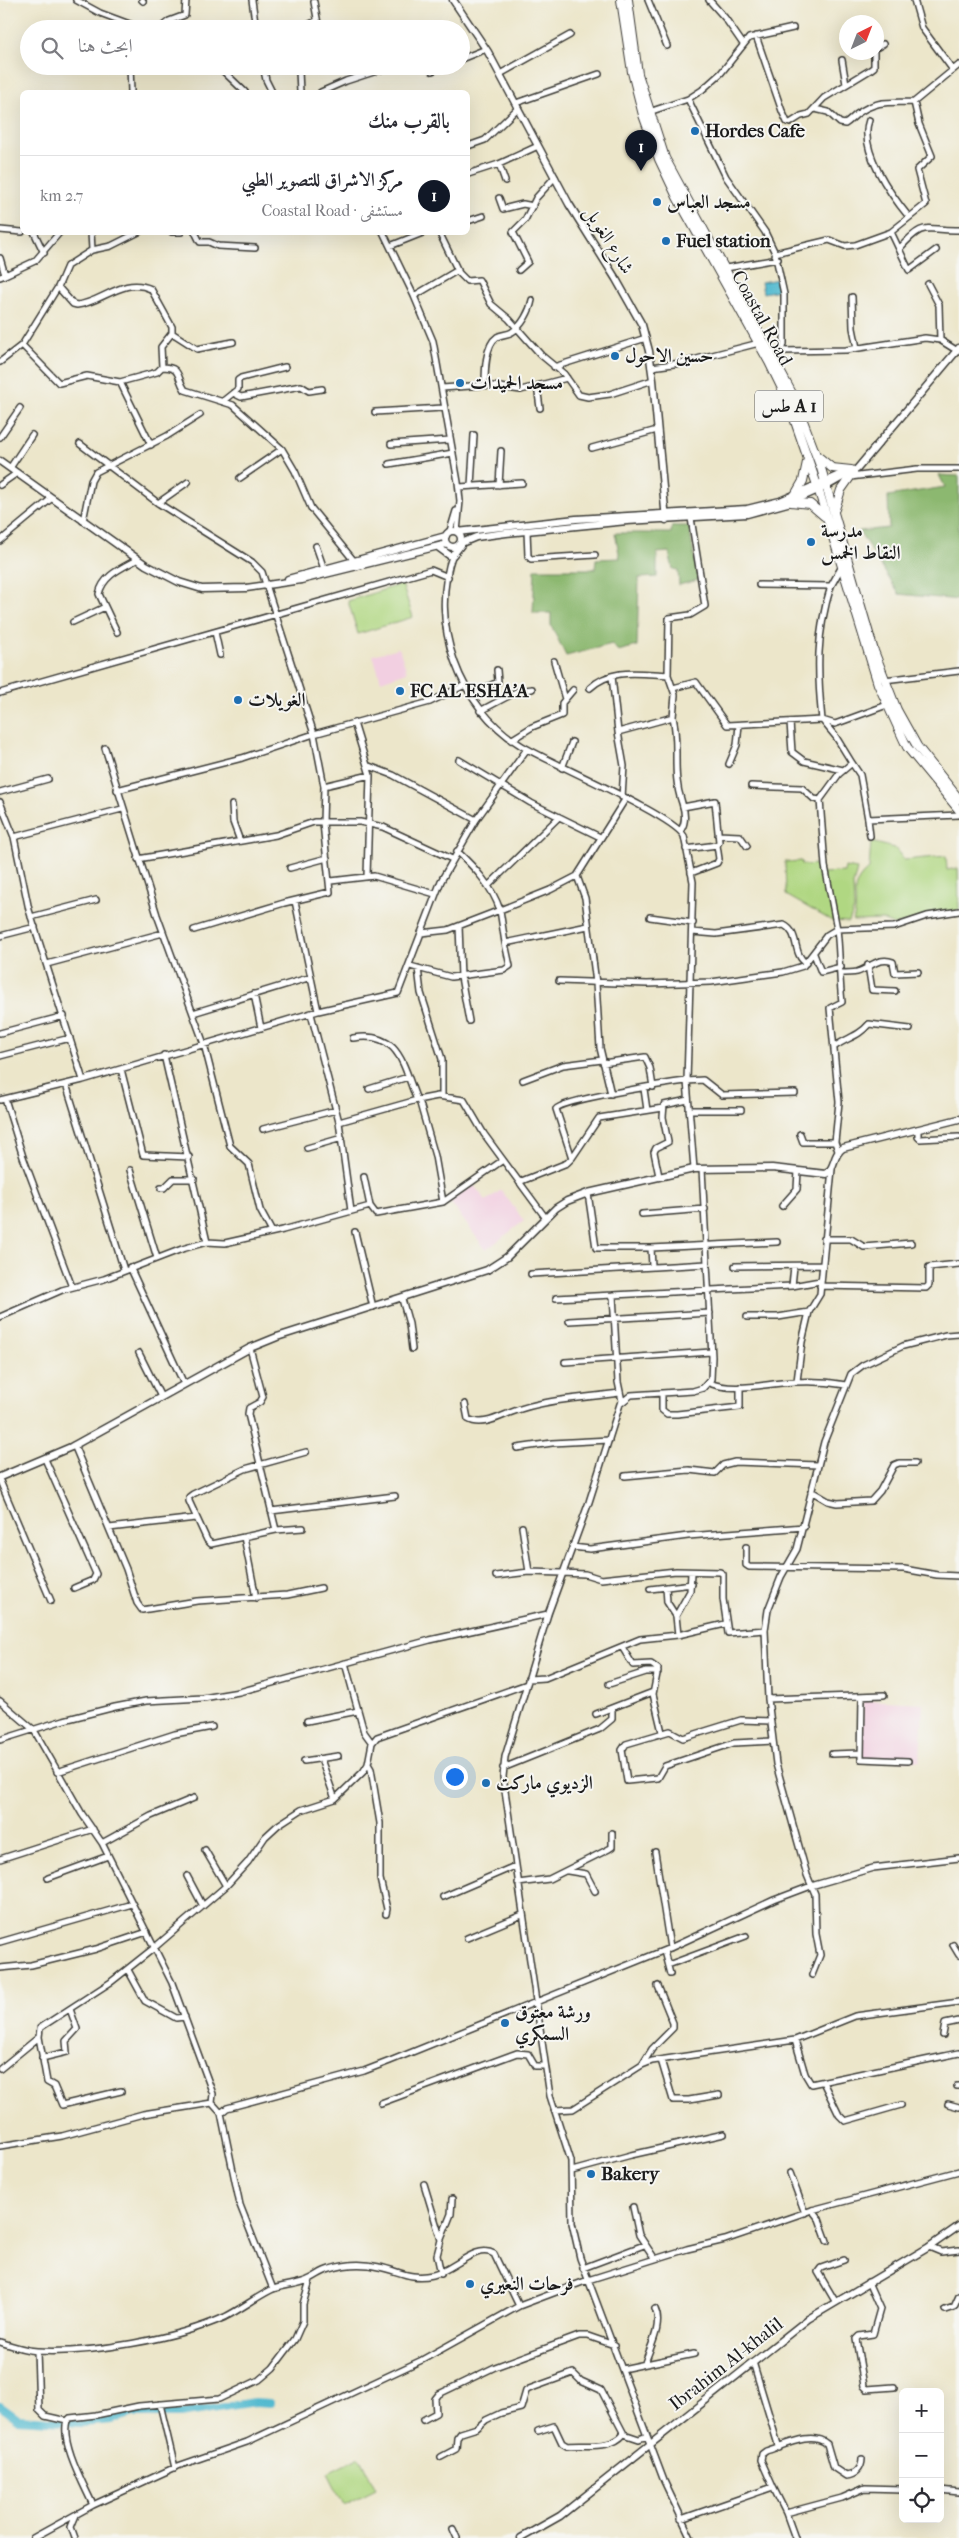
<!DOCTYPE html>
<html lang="ar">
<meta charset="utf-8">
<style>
:root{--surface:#fff;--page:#f2f2f3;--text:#2b2b33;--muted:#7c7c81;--line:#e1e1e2;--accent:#111827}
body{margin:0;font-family:"IM FELL French Canon",Amiri,serif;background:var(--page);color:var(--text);direction:rtl}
.controls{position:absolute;right:15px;bottom:15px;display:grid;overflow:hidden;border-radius:8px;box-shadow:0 5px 20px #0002}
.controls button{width:45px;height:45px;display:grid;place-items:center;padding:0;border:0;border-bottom:1px solid var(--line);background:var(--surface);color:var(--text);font:25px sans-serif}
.compass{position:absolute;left:839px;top:15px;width:45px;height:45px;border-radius:50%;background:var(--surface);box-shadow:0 5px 20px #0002;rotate:42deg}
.you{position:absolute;left:454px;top:1776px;width:18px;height:18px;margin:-12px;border:4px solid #fff;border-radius:50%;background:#1a73e8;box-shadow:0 0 0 8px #1a73e833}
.badge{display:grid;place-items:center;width:32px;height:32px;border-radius:50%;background:var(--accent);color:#fff;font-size:16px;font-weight:700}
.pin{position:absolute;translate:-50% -41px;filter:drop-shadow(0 1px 2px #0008)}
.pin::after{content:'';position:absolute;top:26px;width:18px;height:15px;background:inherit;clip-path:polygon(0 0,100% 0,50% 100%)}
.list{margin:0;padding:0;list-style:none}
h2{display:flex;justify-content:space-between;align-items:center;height:65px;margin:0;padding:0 20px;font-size:21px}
h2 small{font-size:16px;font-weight:400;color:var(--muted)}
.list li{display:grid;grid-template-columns:32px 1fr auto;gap:15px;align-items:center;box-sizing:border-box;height:80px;padding:0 20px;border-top:1px solid var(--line)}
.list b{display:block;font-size:19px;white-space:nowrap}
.list p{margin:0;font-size:16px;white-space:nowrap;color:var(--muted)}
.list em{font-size:16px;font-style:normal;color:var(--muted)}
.icon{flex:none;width:28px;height:28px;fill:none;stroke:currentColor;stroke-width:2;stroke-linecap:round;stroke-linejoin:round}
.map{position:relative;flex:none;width:959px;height:2538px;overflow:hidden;direction:ltr}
.search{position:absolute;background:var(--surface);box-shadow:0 5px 20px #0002;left:20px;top:20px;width:450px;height:55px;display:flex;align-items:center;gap:12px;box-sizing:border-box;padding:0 18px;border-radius:28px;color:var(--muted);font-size:19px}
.panel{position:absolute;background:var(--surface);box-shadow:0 5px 20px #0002;left:20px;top:90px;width:450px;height:145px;border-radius:8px;direction:rtl}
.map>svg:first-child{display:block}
.built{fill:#f2cfe1}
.green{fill:#b0d782;stroke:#667a4f}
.forest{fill:#8cb870;stroke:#546a46}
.water{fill:#51b9cf;stroke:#366a76}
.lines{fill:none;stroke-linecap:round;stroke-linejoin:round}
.river{stroke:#51b9cf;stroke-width:8}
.minor-casing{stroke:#3b3a36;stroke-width:8}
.tertiary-casing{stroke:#3b3a36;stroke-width:9}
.trunk-casing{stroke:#3b3a36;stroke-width:10}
.minor{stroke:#fff;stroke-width:5}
.tertiary{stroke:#fff;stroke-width:6}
.trunk{stroke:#fff;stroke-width:8}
.poi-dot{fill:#1f6fb2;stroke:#f6f6f2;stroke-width:2}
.labels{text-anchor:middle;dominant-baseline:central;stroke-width:4;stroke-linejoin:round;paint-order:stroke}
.shield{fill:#f6f6f2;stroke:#5d5d5c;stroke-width:1}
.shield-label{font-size:18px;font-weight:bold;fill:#1c1c1c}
.poi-label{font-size:19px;font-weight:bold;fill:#1c1c1c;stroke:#f6f6f2;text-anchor:start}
.street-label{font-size:19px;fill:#1c1c1c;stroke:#f6f6f2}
</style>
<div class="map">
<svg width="959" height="2538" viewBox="0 0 959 2538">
<rect width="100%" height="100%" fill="#f6f6f2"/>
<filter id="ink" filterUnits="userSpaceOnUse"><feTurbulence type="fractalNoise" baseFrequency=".02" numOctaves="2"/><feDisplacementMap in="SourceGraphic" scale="10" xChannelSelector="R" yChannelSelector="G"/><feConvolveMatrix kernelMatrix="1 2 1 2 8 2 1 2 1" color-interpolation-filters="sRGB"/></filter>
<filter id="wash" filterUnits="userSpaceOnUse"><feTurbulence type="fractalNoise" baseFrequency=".0096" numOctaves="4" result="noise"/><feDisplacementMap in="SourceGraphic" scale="20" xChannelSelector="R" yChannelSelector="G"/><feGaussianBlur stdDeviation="1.12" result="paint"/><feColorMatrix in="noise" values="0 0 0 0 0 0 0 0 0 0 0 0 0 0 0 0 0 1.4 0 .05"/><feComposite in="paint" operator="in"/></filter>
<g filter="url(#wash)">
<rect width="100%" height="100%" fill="#ece6ca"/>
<!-- built -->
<path class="built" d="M399 648 407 672 381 681 373 655Z
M473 1184 486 1201 501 1190 524 1221 486 1250 450 1202Z
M863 1700 923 1703 920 1761 861 1759Z"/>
<!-- green -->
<path class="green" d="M402 584 413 617 358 634 348 601Z
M871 842 895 848 904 860 946 856 947 870 958 868 959 910 894 925 882 920 853 921C861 897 845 889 869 869Z
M801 861 802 865 818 864 821 873 844 872 845 867 857 869 853 885 854 909 849 922 832 921 786 895 785 862Z
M360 2457 376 2489 344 2505 328 2473Z"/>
<!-- forest -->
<path class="forest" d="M939 475 959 476V600L899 594 859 531 889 528 888 496 945 487Z
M672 526H689L698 580 679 585 678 570 673 569 669 552 657 553V577L639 578 637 646 618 651 612 644 566 656 551 625V613H533L535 569H595L596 559 620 558 615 533H671Z"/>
<!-- water -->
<path class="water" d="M778 279 780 290 763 293 761 282Z"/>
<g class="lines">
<!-- river -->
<path class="river" d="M0 2406 18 2419 82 2423 112 2420 131 2414H181L255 2402 270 2403"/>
</g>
</g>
<g filter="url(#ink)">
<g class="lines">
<!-- minor casing -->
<g class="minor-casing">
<path id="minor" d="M76 0 100 13 143 29
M142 0 143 1
M252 0 256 29
M648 0 667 46
M709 0 725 18 743 44
M914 0 922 28 953 70
M314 2 319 29
M159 29 169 21 185 15 186 0
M300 29 316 21
M756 36 782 111 787 122 790 123 801 116 809 114 824 98 870 70 874 67V52
M876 48 883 44
M461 59 486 49
M842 60 846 84
M130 66 131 92
M218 66 245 92
M263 66 266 80 272 92
M225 71 234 66
M432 71 444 66
M500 74 570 35
M300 92 299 71 310 66
M321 92 346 81 392 66
M688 99 726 177 765 232 775 253 784 294V344L782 351 771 352
M516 103 599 74
M815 109 828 112 840 123 845 124C850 121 853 117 857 114 878 99 890 103 914 102L959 65
M649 112 688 99 702 90 721 73 749 38 793 28
M869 120C858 149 891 195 909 217
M468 146 485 140 518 108
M499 164 505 181
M468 174 499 164 538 146
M499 198 503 209 523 204 533 206
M468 221 483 216
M0 230 22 232
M34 232 44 253
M172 232H181
M195 232 200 242H209L218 246 255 248
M383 232 414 296 433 341 458 482 460 501 457 532
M439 232 459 273 467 281 479 280 491 304 509 319 541 355 564 374 579 395 588 397 610 394 653 380
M891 232 926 204 917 170 932 156 919 124 914 102
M390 246 425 232
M899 249C926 219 924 231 959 230
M92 250 111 246 139 232
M775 253 829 240 845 246 855 245 891 232 909 270 936 250
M0 258 5 275 0 277
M726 268 778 259
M519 270 528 262 513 232 525 220 536 198 555 177
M5 275 35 261 60 232
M928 284 939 305 940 340
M58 287 73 304 77 305C102 303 123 276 151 289L172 327V333L161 347 162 367
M414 296 458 270
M852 297 853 328 857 348
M172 333 197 349 233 342
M22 345 58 287 67 266 92 250 91 232
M782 351 846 350 925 338 940 340 956 350
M0 362 22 345 59 383 87 376 120 382
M554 367 646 338
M651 367 681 363 759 343
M485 385C485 372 485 345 497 337 502 334 508 335 512 332 522 326 530 311 532 300
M537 386 540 408
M442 388 485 385 521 390 567 378
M233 393 241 397 301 386 309 391 322 389
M223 401 238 389V380L241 378 285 367
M375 412 443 408
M0 437 20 408
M80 444 158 503 252 562 262 572 314 734 324 786 323 823 330 892 284 903 194 930
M391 444 450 440
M151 445 120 382 157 372 162 367C182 367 176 377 185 390L233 405 282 449 295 471 311 508 355 562
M592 448 657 430
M389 464 453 453
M10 468 32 435
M850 477 917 469H959
M240 478 282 449
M0 485 17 473
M499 485 501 451
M471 486 474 435
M459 487 522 483
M158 503 188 482
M83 521 91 481 96 472 167 436 200 415
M450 531 456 511
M527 531 528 556 531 559 595 555
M0 541 52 498
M316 546 324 569
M453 553C428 623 459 708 522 746 550 763 673 815 684 836L693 882 687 1081 694 1169
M759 585 831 586 841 568
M73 622 105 607
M117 632 99 594C103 575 122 568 138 559
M215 632 220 655
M554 661 565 699
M668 675 669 618 690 615 705 606 691 518
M612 676 618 732
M884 680 959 671
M590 688C612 667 641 674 668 675L675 695 673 717
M673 688 696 682 727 725 822 720C817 671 816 634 831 586
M0 693 431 570 448 577
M470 695 498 682 497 670
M480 711 518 691 532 689
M790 722 792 752 804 761 843 770
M354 723 370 775 367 876
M511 740 532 727 562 715V703L573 690
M105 748 157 915 204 1044 230 1146 249 1164 260 1210 272 1232
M459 760 531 803 600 837
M852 763 836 737 822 720 835 724 887 705
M729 764 737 745 739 725
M369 766 393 775 476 820
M562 768 572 742
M324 786 370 775
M751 786 802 788 814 799 820 800 839 774 852 763 860 775 868 819
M117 790 242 758 314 734 430 702 465 685
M0 792 48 779
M622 797 624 766 618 732 673 717C680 747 671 772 682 803 685 812 686 822 681 830
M0 802 14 837 29 910 83 1080
M232 805 233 822 240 841
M683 807 715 801 719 842 717 845 686 849
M718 835 740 836 747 846
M870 836 868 819 959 815
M14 837 122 809
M457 851C475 868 492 886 500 910L550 890 577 876 585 898 596 983 600 1048 611 1094
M138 859 276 835 314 822H360L383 827 452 859
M290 868 327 858
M691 873 717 863 719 859 717 845
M577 876 626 798
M331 881 374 876 435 894
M488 886 559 817
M295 901 318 1011
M31 917 96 900
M650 917 693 923
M459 926 461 977 469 1021
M692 932 716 934 784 925C800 933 792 954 806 963
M421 933 448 930 500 910 505 943 588 926
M0 936 35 927
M814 954 821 972 841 967
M47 964 163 933
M868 965 872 990 895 991
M410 966 451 977 504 970 510 966 505 943
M418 968 421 993 442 1059V1096
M840 973C846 973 852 973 857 972 869 969 878 956 893 962L895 973 918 972
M559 981 647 984 711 982 783 972 803 966 827 935 837 929 825 866 820 800
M254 994 261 1028
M193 1013 311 977
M311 1014 339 1122 351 1211
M0 1033 64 1016
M353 1038C400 1030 403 1066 417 1100
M834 1047C848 1037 858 1037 869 1024L910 1029
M164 1055 207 1242
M0 1056 70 1038
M603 1063 645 1057 650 1068 653 1087
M121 1069 143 1155 189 1157
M523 1080 563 1065 602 1060
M66 1084 124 1270
M369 1089 408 1077
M644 1089 647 1110
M5 1099 23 1157 72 1287
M0 1100 83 1080 318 1011 398 993 441 881 476 820 527 749
M419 1100 435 1156 443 1202
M689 1110H741
M339 1122 417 1100 438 1096 464 1100 484 1134 545 1217
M263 1129 336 1110
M918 1129V1137L920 1139 959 1137
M800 1134 803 1142H835
M307 1148 342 1138
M838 1151 835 1142 839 1102 830 1008 842 1002C839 978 840 954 837 929L894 927 927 916 959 911
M572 1158 599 1118 663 1108
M130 1170 157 1258
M659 1176 654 1152 656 1148 668 1142 663 1117 664 1105 688 1100
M364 1177 370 1206 376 1214 443 1202 503 1160
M519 1182 567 1163 572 1158 556 1109C560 1100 670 1083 687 1081L703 1080 722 1095 795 1093
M161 1188H164L173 1179H194
M588 1193 596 1248H651L652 1266
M782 1206 797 1189 798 1171
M642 1214 705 1209
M355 1232 373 1307
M824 1239H851L864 1247 911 1243
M651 1248 777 1242
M735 1266 822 1265
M130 1267 184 1384
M531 1274 707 1264
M792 1286 794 1266
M820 1286 926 1288 929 1285V1267L959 1264
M556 1298 613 1295
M402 1299 409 1324 412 1349
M0 1317 62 1290 104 1279 182 1249 207 1242 225 1243 283 1230 370 1206
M747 1317H778L809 1312
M569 1321 710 1313
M250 1348 263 1397 260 1402 249 1408 248 1414 276 1530
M139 1353 161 1397
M565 1362 711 1352
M797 1381 802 1342 809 1312 820 1294 832 1169
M709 1383C735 1393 767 1383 795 1382 812 1381 829 1382 846 1385
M662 1393V1410L667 1414H677L740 1407V1387
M622 1401 618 1382 613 1295 792 1286 820 1281
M465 1404 468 1419C482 1427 499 1417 512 1412 545 1399 585 1398 619 1393
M74 1445 126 1569 137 1603 142 1610 197 1601 287 1595 321 1588
M517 1448 552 1443 609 1440
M45 1459 96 1574 93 1580 74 1588
M625 1476 689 1470 715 1473 723 1465 735 1462 818 1465
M0 1481 51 1601
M811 1491 828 1501 837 1503 871 1501 880 1491 894 1465 899 1463H915
M271 1511 395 1496
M522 1527 529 1572
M109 1528 196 1518
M303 1528 276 1530 211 1544 207 1540 189 1501V1497L193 1494 245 1469 306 1452
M244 1537 256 1598
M572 1547 590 1549 688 1536 804 1527
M746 1547V1565L749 1567 904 1569 937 1575 959 1576
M496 1576 529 1572 562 1573 585 1574 601 1579 676 1571 720 1572 723 1574V1599L728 1633 765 1630
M666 1587 667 1602 676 1616
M650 1589 692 1584
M678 1635 676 1616 690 1591 691 1573
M622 1647 633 1665 651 1664 658 1669 653 1694 662 1732
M345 1663 364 1732 372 1743
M528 1679 545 1678 640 1639 678 1635 725 1624
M609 1684 646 1672H658
M862 1696 861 1759 908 1761
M768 1699 884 1695
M0 1701 34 1730 82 1814 102 1843 172 1983 213 2094 212 2103
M596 1714 653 1692
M307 1721 358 1711
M771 1721 741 1720 683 1738 670 1731 626 1744 622 1750 627 1781 658 1778 665 1766 734 1743 773 1741
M0 1740 64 1720 115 1707 146 1701 203 1698 239 1692 430 1640 548 1614
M832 1754 860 1753
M321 1759 335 1799
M304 1761 338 1756
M368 1764 371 1769 380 1823V1879L387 1909 386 1914
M503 1768 600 1729 612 1719V1709
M57 1772 175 1734 212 1727
M102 1843 151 1816 194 1798
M205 1850 226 1886
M655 1852 670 1948
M0 1859 93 1829
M568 1871 586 1874 595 1891
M187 1876 203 1906
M48 1878 108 1856
M518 1883 549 1879 609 1849 612 1847V1833
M443 1897 515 1866
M467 1938 522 1915
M0 1942 132 1904
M953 1945 959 1955
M664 1951 670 1974
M668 1965 746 1936
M0 1968 31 1965 96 1949 147 1932
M128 1970 145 2001 176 2018 185 2017
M812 1975 820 1955 816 1934 815 1894 807 1875 776 1764 768 1699 765 1630 768 1610 781 1577 797 1549 824 1442 851 1374 863 1365 903 1346 946 1335 959 1334
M943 2035 945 2024 959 2021
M39 2037 47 2082 54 2086 62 2105 121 2091
M795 2040 805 2074 811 2084 959 2053
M42 2058 67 2052 66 2041 77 2029 70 2009
M661 2060 673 2100H689L719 2095
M642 2065 652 2049 673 2028V2023L658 1986
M0 2069 39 2037 40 2028 111 1982 154 1948 226 1886 248 1862 265 1837 278 1825 301 1810 335 1799 363 1772 368 1764 372 1743 377 1737 527 1684
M823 2082 839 2115 845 2121 901 2105
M957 2086H959
M381 2103 517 2053 528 2054 535 2066H545
M948 2104 959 2107
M554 2110 573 2109 642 2065 652 2061 795 2040 855 2016 959 2002
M221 2113 240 2205 273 2289
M0 2146 62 2136 143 2114 212 2103 221 2113 227 2108 364 2071 390 2061 670 1948 774 1900 811 1886 873 1868 959 1858
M572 2171 631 2155 724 2134
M790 2173 805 2213
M424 2184 441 2240 437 2255 441 2274
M633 2207 639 2235 655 2259
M812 2210 819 2219 827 2241
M441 2239 451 2214 452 2199
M929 2247 941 2252 959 2250
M583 2268 644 2245
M868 2282 880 2309 873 2334 859 2336 856 2339 864 2386 867 2389 894 2387
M835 2301 818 2272 821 2268 844 2260
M945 2310 954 2307 959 2296
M0 2342C12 2346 24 2350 37 2351 90 2354 176 2339 225 2317 241 2309 255 2298 271 2290 281 2285 300 2285 310 2279 318 2275 322 2271 330 2269 346 2264 363 2263 379 2267 400 2271 409 2280 433 2275 453 2271 476 2243 494 2254L519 2306
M37 2351 39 2410 45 2416 67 2421
M753 2362 779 2448
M645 2363C650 2347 663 2325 655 2309
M622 2369 694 2354
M160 2404 175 2468
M423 2420 436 2413 435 2399 439 2394 495 2367 579 2336H588L614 2345
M538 2431 554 2426 562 2443 567 2446C586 2444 611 2450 624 2434
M441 2457 456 2449 457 2438 461 2433 477 2428 486 2420 501 2413 521 2408 526 2391 529 2389 573 2373 581 2381 601 2390 624 2434 639 2439 647 2436
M773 2487 786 2513 842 2498 865 2488 903 2489
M940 2490 959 2492
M93 2505C84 2485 60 2442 67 2421L70 2418 96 2415 139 2406 219 2399 259 2380 273 2368 295 2339 303 2321V2304L310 2280
M786 2513 795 2538
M681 2519 773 2487 761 2460 762 2454 766 2451C783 2446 812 2430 827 2444L834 2468 846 2476C855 2475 862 2469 862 2459
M453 2529 457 2538
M33 2538 93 2505 178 2466 247 2442 422 2360 519 2306 588 2280 687 2249 725 2240 812 2210 959 2171
M75 2538 71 2527 76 2515
M691 2538 664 2481 580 2258 572 2223 571 2161 550 2096 503 1777 505 1757 548 1614 589 1502 620 1404 631 1395 693 1391 703 1388 711 1379 712 1357 702 1169"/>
</g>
<!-- tertiary casing -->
<g class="tertiary-casing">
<path id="tertiary" d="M453 0 488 52 569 204 616 279 642 325 649 351 653 380 666 520
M0 461 146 565 179 582 202 589 246 588 301 580 447 544
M445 539a8 8 0 1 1 16 0a8 8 0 1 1-16 0Z
M457 532 576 519 747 509 780 501 846 472
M459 544 476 537 506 533 627 521 747 514 791 502 827 486 857 469 959 348
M438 547 449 555
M453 555 461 545
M288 579 446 536
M0 1477 71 1447 250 1348 277 1337 487 1270 507 1257 556 1208 567 1201 588 1193 694 1169 772 1168 826 1174C836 1168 832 1155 843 1148L959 1119
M521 2538 560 2516 808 2319 929 2247 959 2226"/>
</g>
<!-- trunk casing -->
<g class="trunk-casing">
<path id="trunk" d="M621 0 632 72 643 115 659 159 677 197 769 362 788 401 817 485 878 684 907 747 959 810
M628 0 638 74 665 158 794 397 821 468 874 651 897 710 917 746 959 799
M820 458 832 468 851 470
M795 495 803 481 807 462
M791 502 810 504 824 516
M835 509 841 490 853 473"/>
</g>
<!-- minor -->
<use href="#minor" class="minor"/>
<!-- tertiary -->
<use href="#tertiary" class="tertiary"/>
<!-- trunk -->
<use href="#trunk" class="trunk"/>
</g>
</g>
<!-- markers -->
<g class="poi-dot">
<circle cx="695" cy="131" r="5"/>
<circle cx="657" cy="202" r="5"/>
<circle cx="666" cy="241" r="5"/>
<circle cx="615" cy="356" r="5"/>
<circle cx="460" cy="383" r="5"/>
<circle cx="811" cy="542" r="5"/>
<circle cx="400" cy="691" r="5"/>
<circle cx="238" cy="700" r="5"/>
<circle cx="486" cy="1783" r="5"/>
<circle cx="505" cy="2023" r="5"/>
<circle cx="591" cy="2174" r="5"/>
<circle cx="470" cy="2284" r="5"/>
</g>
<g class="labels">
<!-- shield labels -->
<rect class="shield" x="755" y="390.5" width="68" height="31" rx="4"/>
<g class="shield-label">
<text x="789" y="406">طس A 1</text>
</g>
<!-- poi labels -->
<g class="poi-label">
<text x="705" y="131">Hordes Cafe</text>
<text x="667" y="202">مسجد العباس</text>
<text x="676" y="241">Fuel station</text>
<text x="625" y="356">حسين الاحول</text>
<text x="470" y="383">مسجد الحميدات</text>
<text x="821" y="531">مدرسة<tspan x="821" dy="22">النقاط الخمس</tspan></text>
<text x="410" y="691">FC AL ESHA’A</text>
<text x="248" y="700">الغويلات</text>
<text x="496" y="1783">الزديوي ماركت</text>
<text x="515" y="2012">ورشة معتوق<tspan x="515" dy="22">السمكري</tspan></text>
<text x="601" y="2174">Bakery</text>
<text x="480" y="2284">فرحات النعيري</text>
</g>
<!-- street labels -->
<g class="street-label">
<text transform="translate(609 240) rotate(58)">شارع الغويل</text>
<text transform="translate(762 318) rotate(61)">Coastal Road</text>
<text transform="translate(726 2364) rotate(-38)">Ibrahim Al-khalil</text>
</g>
</g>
</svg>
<div class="controls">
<button>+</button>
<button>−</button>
<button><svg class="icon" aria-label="locate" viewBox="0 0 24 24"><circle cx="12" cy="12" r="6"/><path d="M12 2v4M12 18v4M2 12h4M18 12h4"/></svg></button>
</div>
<svg class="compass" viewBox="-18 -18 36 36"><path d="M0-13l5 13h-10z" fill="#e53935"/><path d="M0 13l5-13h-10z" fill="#7c7c81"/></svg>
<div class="you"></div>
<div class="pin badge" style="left:641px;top:171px">1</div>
<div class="search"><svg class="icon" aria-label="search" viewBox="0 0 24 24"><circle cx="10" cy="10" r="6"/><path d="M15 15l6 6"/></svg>ابحث هنا</div>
<section class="panel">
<h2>بالقرب منك<small></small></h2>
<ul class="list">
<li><span class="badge">1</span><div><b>مركز الاشراق للتصوير الطبي</b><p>مستشفى · Coastal Road</p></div><em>2.7 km</em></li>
</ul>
</section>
</div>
